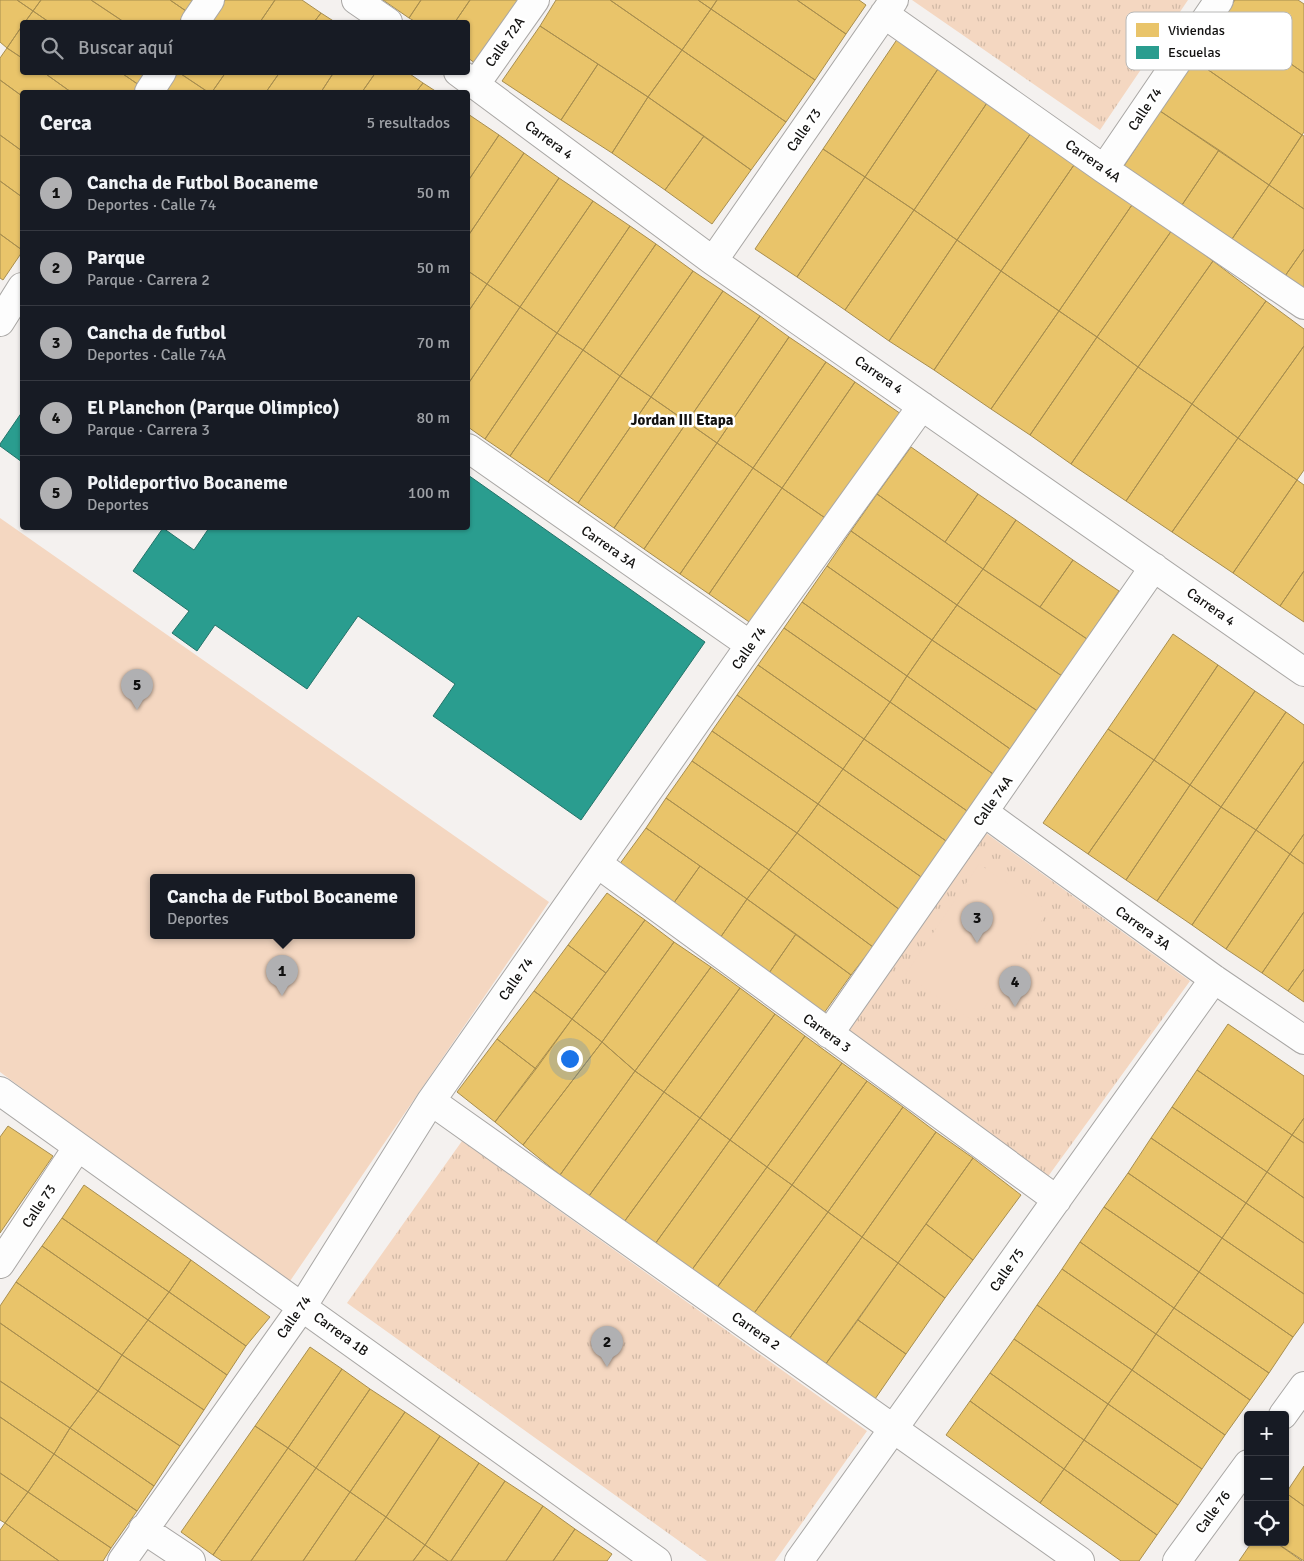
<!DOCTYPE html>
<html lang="es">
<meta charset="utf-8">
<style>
:root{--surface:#171b24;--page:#20242c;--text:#f1f3f6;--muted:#9ea1a6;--line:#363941;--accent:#b0b0b2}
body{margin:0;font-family:Signika,sans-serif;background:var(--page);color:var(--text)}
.controls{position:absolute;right:15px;bottom:15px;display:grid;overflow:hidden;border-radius:5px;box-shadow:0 1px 4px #0004}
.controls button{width:45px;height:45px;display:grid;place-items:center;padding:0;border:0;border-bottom:1px solid var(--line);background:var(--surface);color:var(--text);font:25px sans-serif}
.you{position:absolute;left:569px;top:1058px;width:18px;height:18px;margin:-12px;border:4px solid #fff;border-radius:50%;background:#1a73e8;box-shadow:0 0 0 8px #1a73e833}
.badge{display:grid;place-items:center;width:32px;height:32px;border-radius:50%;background:var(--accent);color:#111;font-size:16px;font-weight:700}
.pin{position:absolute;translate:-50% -41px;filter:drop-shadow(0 1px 2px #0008)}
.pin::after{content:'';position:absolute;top:26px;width:18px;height:15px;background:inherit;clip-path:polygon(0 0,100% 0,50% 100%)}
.popup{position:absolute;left:150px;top:874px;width:265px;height:65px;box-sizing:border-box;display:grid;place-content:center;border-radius:5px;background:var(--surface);filter:drop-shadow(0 1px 4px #0005);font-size:16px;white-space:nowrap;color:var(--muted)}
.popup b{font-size:19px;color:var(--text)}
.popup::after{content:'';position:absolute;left:50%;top:100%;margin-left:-10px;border:10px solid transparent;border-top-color:var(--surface)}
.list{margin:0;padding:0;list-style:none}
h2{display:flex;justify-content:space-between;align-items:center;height:65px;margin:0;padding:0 20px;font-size:21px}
h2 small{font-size:16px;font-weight:400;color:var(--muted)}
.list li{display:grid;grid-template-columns:32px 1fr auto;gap:15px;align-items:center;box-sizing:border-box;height:75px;padding:0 20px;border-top:1px solid var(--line)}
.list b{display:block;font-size:19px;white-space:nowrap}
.list p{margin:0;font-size:16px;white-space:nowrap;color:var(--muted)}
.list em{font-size:16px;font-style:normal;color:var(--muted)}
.icon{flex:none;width:28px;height:28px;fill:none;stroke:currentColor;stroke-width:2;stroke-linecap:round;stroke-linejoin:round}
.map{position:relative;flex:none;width:1304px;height:1561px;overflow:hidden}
.search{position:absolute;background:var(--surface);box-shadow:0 1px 4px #0004;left:20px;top:20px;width:450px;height:55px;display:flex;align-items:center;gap:12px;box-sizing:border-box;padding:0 18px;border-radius:5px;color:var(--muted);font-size:19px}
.panel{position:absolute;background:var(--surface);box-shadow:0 1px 4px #0004;left:20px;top:90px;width:450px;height:440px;border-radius:5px}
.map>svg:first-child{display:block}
.grass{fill:url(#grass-tufts)}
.pitch{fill:#f4d7c1;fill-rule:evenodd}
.homes{fill:#e9c46a;stroke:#a88e4f}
.schools{fill:#2a9d8f;stroke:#237369}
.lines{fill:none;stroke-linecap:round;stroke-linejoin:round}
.minor-casing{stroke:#a9a7a5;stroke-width:30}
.minor{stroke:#fdfdfd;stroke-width:28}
.labels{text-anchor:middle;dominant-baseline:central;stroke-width:5;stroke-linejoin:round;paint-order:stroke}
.street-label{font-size:14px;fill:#121110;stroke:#fff}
.neighbourhood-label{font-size:15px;font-weight:bold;fill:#121110;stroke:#fff}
.key{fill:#fff;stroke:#b8b8b7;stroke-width:1}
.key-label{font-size:14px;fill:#121110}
</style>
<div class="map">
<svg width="1304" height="1561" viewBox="0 0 1304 1561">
<defs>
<pattern id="grass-tufts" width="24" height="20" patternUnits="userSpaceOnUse" patternTransform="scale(1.25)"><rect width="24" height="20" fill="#f4d7c1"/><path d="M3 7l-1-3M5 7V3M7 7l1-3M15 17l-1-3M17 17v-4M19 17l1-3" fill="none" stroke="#d0b8a5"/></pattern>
</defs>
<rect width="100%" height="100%" fill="#f4f1ef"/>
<!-- grass -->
<path class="grass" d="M912 0H1188L1100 130Z
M986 833 1190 981 1044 1182 840 1033Z
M462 1141 867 1431 775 1561H707L347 1303Z"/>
<!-- pitch -->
<path class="pitch" d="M0 518 549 902 288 1284 0 1072ZM153 877H411V935H153Z
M979 864 1048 911 975 1022 905 975Z"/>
<!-- homes -->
<path class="homes" d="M0 0H17L33 11 25 22H22V26L7 48 0 42Z
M17 0H41L33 11Z
M41 0H91L124 22H49L33 11Z
M91 0H170L186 11 179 22H124Z
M170 0H194L186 11Z
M225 0H275L260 22H209Z
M275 0H302L321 13 314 22H260Z
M383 0H421L409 18Z
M421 0H470L455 22H416L409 18Z
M470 0H525L479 66 468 58V22H455Z
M556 0H610L682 50 648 97 540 26Z
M610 0H698L711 9 682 50Z
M698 0H717L711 9Z
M717 0H797L846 34 815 80 711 9Z
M797 0H859L866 5 846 34Z
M1235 0H1298L1304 4V73L1223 17Z
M711 9 815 80 786 122 682 50Z
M33 11 49 22H25Z
M321 13 335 22H314Z
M1223 17 1304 73V132L1302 135 1194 60Z
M22 26V58L7 48Z
M540 26 598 64 561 120 502 81Z
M898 38 940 66 865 177 823 149Z
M7 48 22 58V72H43L71 92H22V96L0 80V58Z
M682 50 786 122 751 170 648 97Z
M1194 60 1302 135 1269 185 1160 111Z
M598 64 648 97 612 153 561 120Z
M940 66 989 100 914 210 865 177Z
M43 72H120L139 85 134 92H71Z
M120 72H147L139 85Z
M175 72H178L208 92H161Z
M178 72H226L212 92H208Z
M226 72H280L266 92H212Z
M280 72H334L321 92H266Z
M334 72H376L362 92H321Z
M376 72H407L423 83 416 92H362Z
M0 80 22 96V151L0 135Z
M423 83 437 92H416Z
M648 97 704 136 665 190 612 153Z
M989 100 1033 130 957 240 914 210Z
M1160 111 1219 150 1182 205 1124 166Z
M468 114 499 135 468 181Z
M1033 130 1076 162 1001 271 957 240Z
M0 135 22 151V197L0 181Z
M499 135 524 153 468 236V181Z
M1302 135 1304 136V209L1269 185Z
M704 136 751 170 712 224 665 190Z
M823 149 865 177 797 277 755 249Z
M1219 150 1269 185 1232 239 1182 205Z
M524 153 559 178 487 284 468 271V236Z
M1076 162 1134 202 1059 311 1001 271Z
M865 177 914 210 845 310 797 277Z
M559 178 593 201 520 307 487 284Z
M0 181 22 197V250L0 234Z
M1269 185 1304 209V249L1285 276 1232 239Z
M593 201 630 226 557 333 520 307Z
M1134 202 1172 230 1097 337 1059 311Z
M914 210 957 240 889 341 845 310Z
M630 226 656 244 583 350 557 333Z
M1172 230 1213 261 1138 367 1097 337Z
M0 234 22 250V252L3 280 0 278Z
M957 240 1001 271 934 370 889 341Z
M656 244 693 271 620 376 583 350Z
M1304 249V289L1285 276Z
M1213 261 1266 301 1192 404 1138 367Z
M468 271 487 284 468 312Z
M693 271 723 291 651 397 620 376Z
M1001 271 1059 311 991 409 934 370Z
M487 284 520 307 468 384V312Z
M723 291 760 316 687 422 651 397Z
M1266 301 1304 329V346L1238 438 1192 404Z
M520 307 557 333 485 439 468 427V384Z
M1059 311 1097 337 1030 435 991 409Z
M760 316 789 337 717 443 687 422Z
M557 333 583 350 510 456 485 439Z
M789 337 826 362 753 468 717 443Z
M1097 337 1138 367 1071 464 1030 435Z
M1304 346V470L1297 480 1238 438Z
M583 350 620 376 548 482 510 456Z
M826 362 855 382 782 488 753 468Z
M1138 367 1192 404 1126 501 1071 464Z
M620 376 651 397 578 503 548 482Z
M855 382 901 414 828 520 782 488Z
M651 397 687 422 614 528 578 503Z
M1192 404 1238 438 1172 532 1126 501Z
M687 422 717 443 644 549 614 528Z
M1238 438 1297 480 1233 573 1172 532Z
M717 443 753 468 680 574 644 549Z
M911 447 978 494 945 542 877 494Z
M753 468 782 488 709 594 680 574Z
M1297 480 1304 485V571L1280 606 1233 573Z
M782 488 828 520 755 626 709 594Z
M877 494 983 569 957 605 851 531Z
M978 494 1016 520 983 569 945 542Z
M1016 520 1073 560 1040 607 983 569Z
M851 531 957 605 932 640 827 566Z
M1073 560 1119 591 1087 639 1040 607Z
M827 566 932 640 907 676 802 602Z
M983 569 1087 639 1062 676 957 605Z
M1304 571V622L1280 606Z
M802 602 907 676 890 702 784 628Z
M957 605 1062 676 1039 712 932 640Z
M784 628 890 702 864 739 758 665Z
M1173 634 1218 665 1154 760 1108 729Z
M932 640 1039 712 1013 751 907 676Z
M758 665 864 739 843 769 737 695Z
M1218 665 1255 691 1190 785 1154 760Z
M907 676 1013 751 996 776 890 702Z
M1255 691 1286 712 1221 807 1190 785Z
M737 695 843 769 818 804 712 731Z
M890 702 996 776 970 813 864 739Z
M1286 712 1304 725V761L1256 830 1221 807Z
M1108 729 1154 760 1088 854 1043 823Z
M712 731 818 804 797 833 692 761Z
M864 739 970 813 949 843 843 769Z
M1154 760 1190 785 1126 880 1088 854Z
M692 761 797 833 769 870 666 798Z
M1304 761V834L1290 854 1256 830Z
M843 769 949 843 924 879 818 804Z
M1190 785 1221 807 1157 901 1126 880Z
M666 798 769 870 747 899 646 828Z
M818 804 924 879 900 910 797 833Z
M1221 807 1256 830 1192 925 1157 901Z
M646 828 700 866 673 904 619 865Z
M1256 830 1290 854 1226 949 1192 925Z
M797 833 900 910 873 947 769 870Z
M1304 834V864L1290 854Z
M1290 854 1304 864V912L1262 973 1226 949Z
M700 866 747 899 720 938 673 904Z
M769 870 873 947 851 975 747 899Z
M607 893 645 920 606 973 568 945Z
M747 899 796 934 769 973 720 938Z
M1304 912V969L1288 991 1262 973Z
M645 920 674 942 602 1042 572 1019Z
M796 934 851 975 824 1013 769 973Z
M674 942 711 967 635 1071 602 1042Z
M568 945 606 973 572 1019 534 991Z
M711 967 740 988 664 1092 635 1071Z
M1304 969V1002L1288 991Z
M740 988 775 1014 700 1118 664 1092Z
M534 991 572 1019 536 1069 497 1039Z
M775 1014 805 1036 730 1140 700 1118Z
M572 1019 602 1042 523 1145 495 1122Z
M1228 1024 1304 1076V1118L1292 1135 1197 1070Z
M805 1036 842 1063 767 1167 730 1140Z
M497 1039 536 1069 495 1122 457 1092Z
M602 1042 635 1071 560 1175 523 1145Z
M842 1063 867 1081 792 1185 767 1167Z
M1197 1070 1292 1135 1267 1172 1172 1107Z
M635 1071 664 1092 589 1196 560 1175Z
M867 1081 903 1107 828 1212 792 1185Z
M664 1092 700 1118 624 1222 589 1196Z
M903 1107 936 1132 862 1237 828 1212Z
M1172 1107 1267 1172 1246 1203 1151 1138Z
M700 1118 730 1140 655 1244 624 1222Z
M1304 1118V1143L1292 1135Z
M8 1126 53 1156 0 1233V1137Z
M936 1132 973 1158 898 1263 862 1237Z
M1292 1135 1304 1143V1198L1267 1172Z
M1151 1138 1246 1203 1222 1238 1128 1173Z
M730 1140 767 1167 691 1271 655 1244Z
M973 1158 1021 1195 973 1260 926 1224Z
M767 1167 792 1185 716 1289 691 1271Z
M1267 1172 1304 1198V1243L1246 1203Z
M1128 1173 1222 1238 1199 1272 1104 1207Z
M84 1185 191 1260 169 1292 62 1218Z
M792 1185 828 1212 752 1316 716 1289Z
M1246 1203 1304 1243V1294L1222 1238Z
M1104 1207 1199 1272 1174 1308 1080 1242Z
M828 1212 862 1237 789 1339 752 1316Z
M62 1218 169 1292 148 1320 42 1246Z
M926 1224 973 1260 945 1298 898 1263Z
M862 1237 898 1263 825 1365 789 1339Z
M1222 1238 1304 1294V1322L1293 1337 1199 1272Z
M1080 1242 1174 1308 1156 1334 1062 1269Z
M42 1246 148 1320 122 1355 16 1282Z
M191 1260 270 1317 246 1346 169 1292Z
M898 1263 945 1298 906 1354 858 1320Z
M1062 1269 1156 1334 1132 1370 1037 1305Z
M1199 1272 1293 1337 1269 1373 1174 1308Z
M16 1282 122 1355 98 1391 0 1323V1306Z
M169 1292 246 1346 227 1375 148 1320Z
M1037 1305 1132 1370 1108 1404 1014 1339Z
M1174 1308 1269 1373 1250 1400 1156 1334Z
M148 1320 227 1375 204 1410 122 1355Z
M858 1320 906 1354 875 1399 825 1365Z
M0 1323 98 1391 70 1428 0 1381Z
M1156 1334 1250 1400 1225 1435 1132 1370Z
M1014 1339 1108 1404 1084 1440 990 1373Z
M310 1347 342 1369 288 1448 255 1426Z
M122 1355 204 1410 180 1446 98 1391Z
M342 1369 370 1389 316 1468 288 1448Z
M1132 1370 1225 1435 1202 1469 1108 1404Z
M990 1373 1084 1440 1064 1469 970 1401Z
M0 1381 70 1428 54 1454 0 1417Z
M370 1389 405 1412 350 1492 316 1468Z
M98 1391 180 1446 154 1486 70 1428Z
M970 1401 1064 1469 1040 1503 946 1435Z
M1108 1404 1202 1469 1178 1505 1084 1440Z
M405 1412 440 1436 386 1517 350 1492Z
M0 1417 54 1454 28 1492 0 1473Z
M255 1426 288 1448 213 1555 181 1532Z
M70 1428 154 1486 137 1511 54 1454Z
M440 1436 479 1463 425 1545 386 1517Z
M1084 1440 1178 1505 1157 1535 1064 1469Z
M288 1448 316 1468 251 1561H222L213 1555Z
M54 1454 137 1511 111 1548 28 1492Z
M479 1463 505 1481 451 1561H448L425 1545Z
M1304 1466V1506L1286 1493Z
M316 1468 350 1492 303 1561H251Z
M1064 1469 1157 1535 1139 1561H1121L1040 1503Z
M0 1473 28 1492 5 1523 0 1520Z
M505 1481 543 1506 506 1561H451Z
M28 1492 111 1548 103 1561H59L5 1523Z
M350 1492 386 1517 355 1561H303Z
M1286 1493 1304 1506V1561L1275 1542H1285Z
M543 1506 575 1529 553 1561H506Z
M386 1517 425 1545 413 1561H355Z
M5 1523 29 1540 59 1561H0V1530Z
M575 1529 612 1554 607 1561H553Z
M1252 1542H1275L1302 1561H1239Z
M425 1545 448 1561H413Z"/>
<!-- schools -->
<path class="schools" d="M22 412V462L0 446V444Z
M468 475 705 642 581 820 433 716 455 684 358 616 307 689 215 625 197 651 172 633 189 611 133 571 163 528 194 550 209 528H468Z"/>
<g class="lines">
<!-- minor casing -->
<g class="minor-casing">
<path id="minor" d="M356 0 388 22
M884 14 1104 169 1304 305
M195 22 210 0
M458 72 713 261 1304 672
M475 85 535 0
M149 92 162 72
M1104 169 1219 0
M713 261 894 0
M0 322 22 287
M468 448 750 645
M985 813 1214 979 1304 1040
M598 864 1057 1200
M829 1034 1154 567
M0 1091 657 1561
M431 1101 1080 1561
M0 1264 77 1148
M1283 1415 1304 1386
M143 1529 191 1561
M122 1561 302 1307 431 1101 750 645 922 406
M799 1561 1214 979
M1177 1561 1248 1464"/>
</g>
<!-- minor -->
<use href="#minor" class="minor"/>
</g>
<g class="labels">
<!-- street labels -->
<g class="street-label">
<text transform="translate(505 42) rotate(-55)">Calle 72A</text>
<text transform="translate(1145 109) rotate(-56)">Calle 74</text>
<text transform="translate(804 130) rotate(-55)">Calle 73</text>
<text transform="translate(549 140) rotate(36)">Carrera 4</text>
<text transform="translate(1093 161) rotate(35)">Carrera 4A</text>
<text transform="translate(879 375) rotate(35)">Carrera 4</text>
<text transform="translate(609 547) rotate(35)">Carrera 3A</text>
<text transform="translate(1211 607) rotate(35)">Carrera 4</text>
<text transform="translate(749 648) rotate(-55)">Calle 74</text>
<text transform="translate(993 801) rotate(-55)">Calle 74A</text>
<text transform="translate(1143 928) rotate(36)">Carrera 3A</text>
<text transform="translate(516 979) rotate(-55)">Calle 74</text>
<text transform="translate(827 1033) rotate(36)">Carrera 3</text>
<text transform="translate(39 1206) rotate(-56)">Calle 73</text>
<text transform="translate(1007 1270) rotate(-55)">Calle 75</text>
<text transform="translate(294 1317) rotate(-55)">Calle 74</text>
<text transform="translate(756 1331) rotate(35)">Carrera 2</text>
<text transform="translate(341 1334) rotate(36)">Carrera 1B</text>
<text transform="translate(1213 1512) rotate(-54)">Calle 76</text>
</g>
<!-- neighbourhood labels -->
<g class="neighbourhood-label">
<text x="682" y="420">Jordan III Etapa</text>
</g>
</g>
<!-- legend -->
<rect x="1126" y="12" width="166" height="58" rx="8" class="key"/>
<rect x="1136" y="23" width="23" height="14" fill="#e9c46a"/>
<rect x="1136" y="46" width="23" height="13" fill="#2a9d8f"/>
<g class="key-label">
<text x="1168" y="35">Viviendas</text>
<text x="1168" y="57">Escuelas</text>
</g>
</svg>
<div class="controls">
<button>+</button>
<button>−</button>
<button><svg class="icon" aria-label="locate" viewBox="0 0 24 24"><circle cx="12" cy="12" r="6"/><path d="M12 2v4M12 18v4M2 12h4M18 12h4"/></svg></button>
</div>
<div class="you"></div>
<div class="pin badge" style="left:282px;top:996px">1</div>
<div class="popup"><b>Cancha de Futbol Bocaneme</b>Deportes</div>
<div class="pin badge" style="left:607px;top:1367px">2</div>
<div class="pin badge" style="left:977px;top:943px">3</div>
<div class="pin badge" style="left:1015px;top:1007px">4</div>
<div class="pin badge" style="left:137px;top:710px">5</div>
<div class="search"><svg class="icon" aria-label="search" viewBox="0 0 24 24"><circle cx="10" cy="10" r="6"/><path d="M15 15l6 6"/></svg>Buscar aquí</div>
<section class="panel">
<h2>Cerca<small>5 resultados</small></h2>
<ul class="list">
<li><span class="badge">1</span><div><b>Cancha de Futbol Bocaneme</b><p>Deportes · Calle 74</p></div><em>50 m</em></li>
<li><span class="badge">2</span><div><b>Parque</b><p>Parque · Carrera 2</p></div><em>50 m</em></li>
<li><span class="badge">3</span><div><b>Cancha de futbol</b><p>Deportes · Calle 74A</p></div><em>70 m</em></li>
<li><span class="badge">4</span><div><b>El Planchon (Parque Olimpico)</b><p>Parque · Carrera 3</p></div><em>80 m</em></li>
<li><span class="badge">5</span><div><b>Polideportivo Bocaneme</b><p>Deportes</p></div><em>100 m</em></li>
</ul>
</section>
</div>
